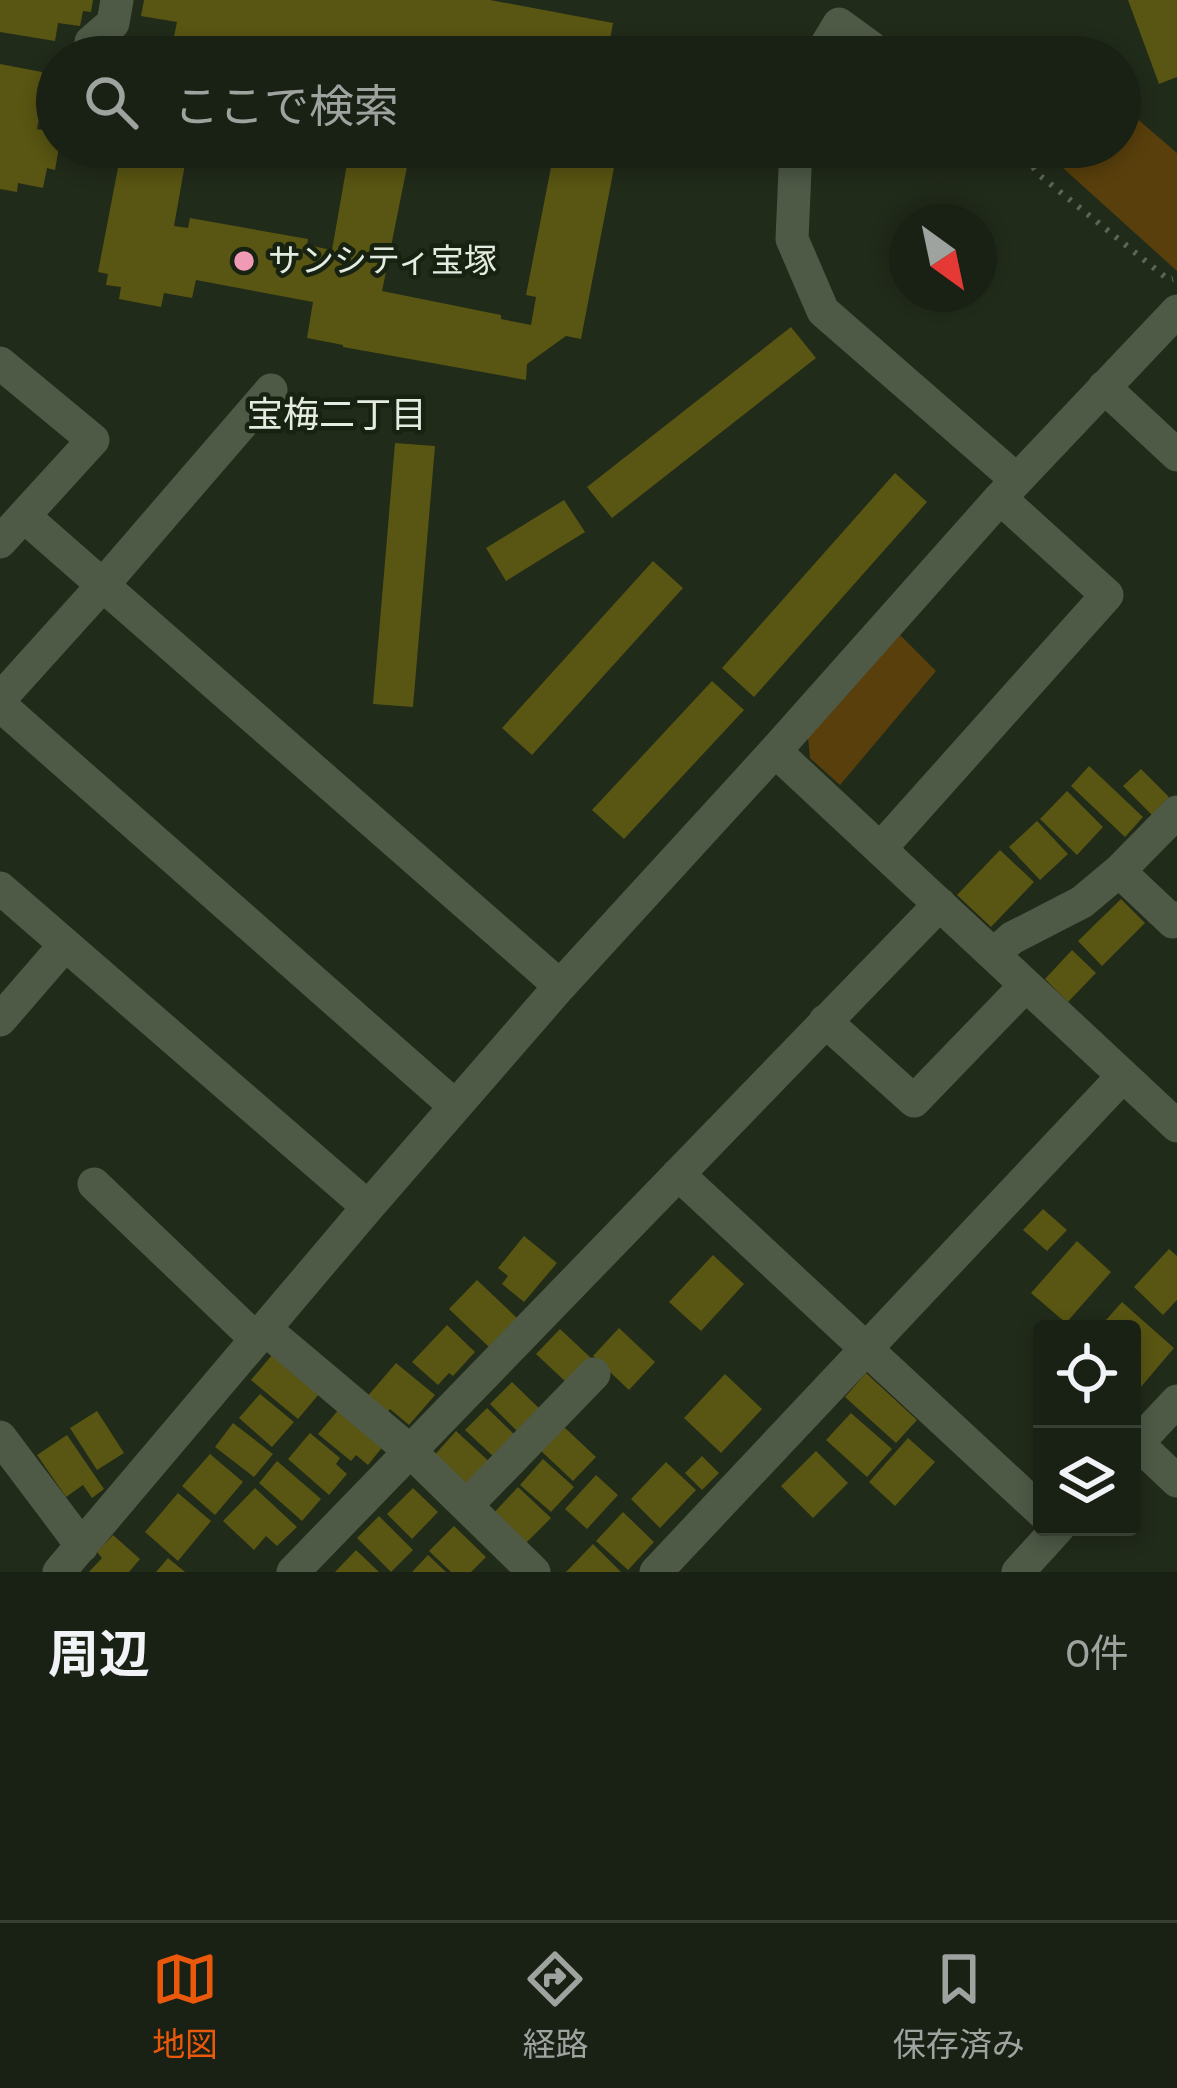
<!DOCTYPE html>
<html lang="ja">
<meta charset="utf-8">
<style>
:root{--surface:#192014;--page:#262d22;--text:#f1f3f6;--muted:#9fa3a0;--line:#373e34;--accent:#ea580c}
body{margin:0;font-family:"Varela Round","Noto Sans JP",sans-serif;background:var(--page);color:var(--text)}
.controls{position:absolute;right:36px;bottom:36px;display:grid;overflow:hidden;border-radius:12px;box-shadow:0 6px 18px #0003}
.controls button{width:108px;height:108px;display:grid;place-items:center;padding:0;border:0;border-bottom:3px solid var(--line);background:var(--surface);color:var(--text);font:60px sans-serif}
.compass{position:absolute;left:889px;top:204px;width:108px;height:108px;border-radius:50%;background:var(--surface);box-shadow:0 6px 18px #0003;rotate:147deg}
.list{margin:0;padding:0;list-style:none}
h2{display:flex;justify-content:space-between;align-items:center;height:156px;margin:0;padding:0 48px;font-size:51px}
h2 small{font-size:39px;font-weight:400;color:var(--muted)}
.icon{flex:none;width:66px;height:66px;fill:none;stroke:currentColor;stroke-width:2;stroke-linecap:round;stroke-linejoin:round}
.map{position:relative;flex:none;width:1177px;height:1572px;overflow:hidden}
.search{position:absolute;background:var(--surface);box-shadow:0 6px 18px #0003;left:36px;right:36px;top:36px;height:132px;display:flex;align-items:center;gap:30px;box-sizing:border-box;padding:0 42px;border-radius:66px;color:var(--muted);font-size:45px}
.sheet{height:348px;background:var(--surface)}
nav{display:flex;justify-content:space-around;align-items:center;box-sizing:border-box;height:168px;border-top:3px solid var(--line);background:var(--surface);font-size:33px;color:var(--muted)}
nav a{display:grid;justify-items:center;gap:6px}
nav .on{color:var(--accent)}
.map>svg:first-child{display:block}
.green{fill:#593f0c}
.building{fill:#595512}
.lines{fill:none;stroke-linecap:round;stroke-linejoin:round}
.path{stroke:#5c6656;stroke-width:6;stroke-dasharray:3 9;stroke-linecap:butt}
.minor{stroke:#4e5946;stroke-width:33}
.poi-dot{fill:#f09ab5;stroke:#182211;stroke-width:4.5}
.labels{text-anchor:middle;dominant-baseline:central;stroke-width:9;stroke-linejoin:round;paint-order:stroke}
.poi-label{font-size:33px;fill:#e4ebe0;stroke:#182211;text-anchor:start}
.neighbourhood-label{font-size:36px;fill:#e4ebe0;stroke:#182211}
</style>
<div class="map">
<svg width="1177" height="1572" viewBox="0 0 1177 1572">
<rect width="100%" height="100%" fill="#212b1a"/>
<!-- green -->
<path class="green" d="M1120 104 1177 153V271L1042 149 1120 147Z
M900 635 936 671 840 785 810 758 808 737Z"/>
<!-- building -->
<path class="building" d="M0 0H93L91 12 83 11 80 26 58 23 55 41 0 32Z
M144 0H490L613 23 607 57H236L205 51 204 57H139L142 45 171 51 177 22 141 16Z
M1128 0H1177V77L1159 84Z
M0 64 42 72 38 90 45 91 37 129 57 133V147H59L55 170 47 168 43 188 18 183 17 192 0 189Z
M122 147H188L174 226 188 228 190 218 308 239 307 245 332 250 350 147H411L382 291 501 315V319L531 325 536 297 526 295 555 147H618L581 339 566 336 527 364 526 380 343 347V345L307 338 313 302 196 280 192 298 164 293 161 307 119 299 121 287 106 285 108 274 98 272Z
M791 327 816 358 612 518 587 487Z
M395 443 435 446 413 707 373 704Z
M895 473 927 502 754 697 722 668Z
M564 500 585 532 506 581 486 548Z
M653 561 683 588 532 755 502 728Z
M712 681 744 710 624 839 592 810Z
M1089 766 1143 817 1125 837 1071 786Z
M1141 769 1169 797 1152 815 1123 786Z
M1067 791 1103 827 1077 855 1040 819Z
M1037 821 1068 854 1040 880 1009 847Z
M1000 850 1034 882 991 927 957 895Z
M1121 899 1145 923 1102 966 1078 941Z
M1072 950 1096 973 1068 1002 1045 979Z
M1043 1209 1067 1230 1047 1251 1023 1230Z
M524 1236 557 1263 524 1302 502 1284 508 1276 498 1268Z
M1077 1241 1111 1272 1066 1323 1031 1293Z
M1169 1249 1177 1256V1300L1163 1315 1134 1287Z
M713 1255 744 1284 701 1331 669 1302Z
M477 1280 517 1318 489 1347 449 1309Z
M1122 1302 1174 1348 1140 1388 1132 1381V1329H1098Z
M447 1325 475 1352 453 1376 449 1373 438 1385 412 1362Z
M619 1328 655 1362 629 1390 593 1356Z
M560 1329 591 1358 567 1383 536 1354Z
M272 1355 319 1394 298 1419 251 1380Z
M396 1363 435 1395 409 1425 390 1409 385 1415 366 1398Z
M866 1373 917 1420 896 1443 845 1397Z
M725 1374 762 1409 721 1453 684 1418Z
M512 1382 544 1413 522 1436 490 1404Z
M260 1394 294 1422 272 1447 239 1418Z
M340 1408 384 1445 368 1465 356 1455 351 1461 318 1434Z
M487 1408 516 1436 495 1458 465 1430Z
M97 1411 124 1453 97 1470 70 1428Z
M851 1413 892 1449 867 1477 826 1440Z
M233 1423 273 1454 254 1477 215 1447Z
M563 1426 596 1457 573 1481 540 1450Z
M456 1431 493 1465 467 1492 431 1459Z
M310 1433 340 1458 336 1464 347 1474 329 1495 288 1459Z
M67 1435 104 1489 92 1498 83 1485 66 1497 37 1455Z
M908 1438 935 1462 895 1506 869 1482Z
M816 1451 848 1483 813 1518 781 1486Z
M210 1454 243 1482 215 1515 182 1486Z
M702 1456 719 1473 702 1490 685 1473Z
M543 1459 574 1487 551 1512 520 1485Z
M277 1461 321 1499 302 1521 259 1483Z
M666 1462 696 1490 660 1528 631 1499Z
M596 1475 618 1495 587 1529 565 1509Z
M518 1487 551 1518 523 1546 491 1516Z
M255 1488 297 1527 277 1546 266 1536 254 1550 223 1521Z
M413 1488 438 1512 412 1539 387 1514Z
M178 1493 211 1521 178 1561 145 1532Z
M623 1512 654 1542 628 1570 596 1541Z
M379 1516 413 1550 391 1572 357 1538Z
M454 1526 486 1557 471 1572H451L429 1551Z
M113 1535 140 1559 129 1572H89L102 1558 97 1552Z
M593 1544 621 1572H566Z
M356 1550 379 1572H335Z
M428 1555 446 1572H412Z
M168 1558 185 1572H156Z"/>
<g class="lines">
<!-- path -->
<path class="path" d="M991 147 1006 160
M1020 147 1038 174 1169 280 1173 279"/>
<!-- minor -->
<path class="minor" d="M89 57 91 42 113 23 117 0
M819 57 839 24 872 48
M796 147 792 239 823 311 1017 480
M0 363 93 440 0 542
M1104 387 1177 455
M25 517 560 986
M0 699 102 586 271 390
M0 705 455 1106
M775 751 1177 1126
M880 849 1107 595 1000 498
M1119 871 1177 812
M0 888 368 1207
M994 954 1012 938 1082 902 1119 871 1173 922 1177 918
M0 1020 64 946
M825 1021 914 1101 1026 985
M678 1174 1042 1512
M94 1184 256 1339
M265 1329 410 1451 534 1572
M0 1437 82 1546
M1137 1443 1177 1481
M1132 1449 1177 1401
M467 1505 594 1374
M59 1572 368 1207 560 986 775 751 1000 498 1177 311
M293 1572 940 904
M656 1572 1122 1077
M1018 1572 1059 1527"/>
</g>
<!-- markers -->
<circle class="poi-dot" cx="244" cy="261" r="12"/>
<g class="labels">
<!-- poi labels -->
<g class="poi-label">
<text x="268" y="261">サンシティ宝塚</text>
</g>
<!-- neighbourhood labels -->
<g class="neighbourhood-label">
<text x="337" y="415">宝梅二丁目</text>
</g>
</g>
</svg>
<div class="controls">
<button><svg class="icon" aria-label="locate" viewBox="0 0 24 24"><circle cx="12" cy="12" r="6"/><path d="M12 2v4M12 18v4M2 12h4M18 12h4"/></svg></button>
<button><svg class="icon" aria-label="layers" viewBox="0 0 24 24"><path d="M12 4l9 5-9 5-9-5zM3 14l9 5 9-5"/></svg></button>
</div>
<svg class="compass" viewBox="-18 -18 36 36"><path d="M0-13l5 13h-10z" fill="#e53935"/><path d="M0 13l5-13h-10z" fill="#9fa3a0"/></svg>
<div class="search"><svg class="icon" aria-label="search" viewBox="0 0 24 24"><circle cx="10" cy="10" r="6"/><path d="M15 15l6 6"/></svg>ここで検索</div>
</div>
<section class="sheet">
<h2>周辺<small>0件</small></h2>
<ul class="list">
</ul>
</section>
<nav>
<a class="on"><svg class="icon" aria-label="map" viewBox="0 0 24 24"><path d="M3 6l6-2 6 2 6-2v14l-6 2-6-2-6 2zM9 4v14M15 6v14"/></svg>地図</a>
<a><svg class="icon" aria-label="directions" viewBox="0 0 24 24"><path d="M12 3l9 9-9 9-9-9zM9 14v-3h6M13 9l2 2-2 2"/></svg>経路</a>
<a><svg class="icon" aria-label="saved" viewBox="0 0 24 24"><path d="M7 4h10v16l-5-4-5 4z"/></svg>保存済み</a>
</nav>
